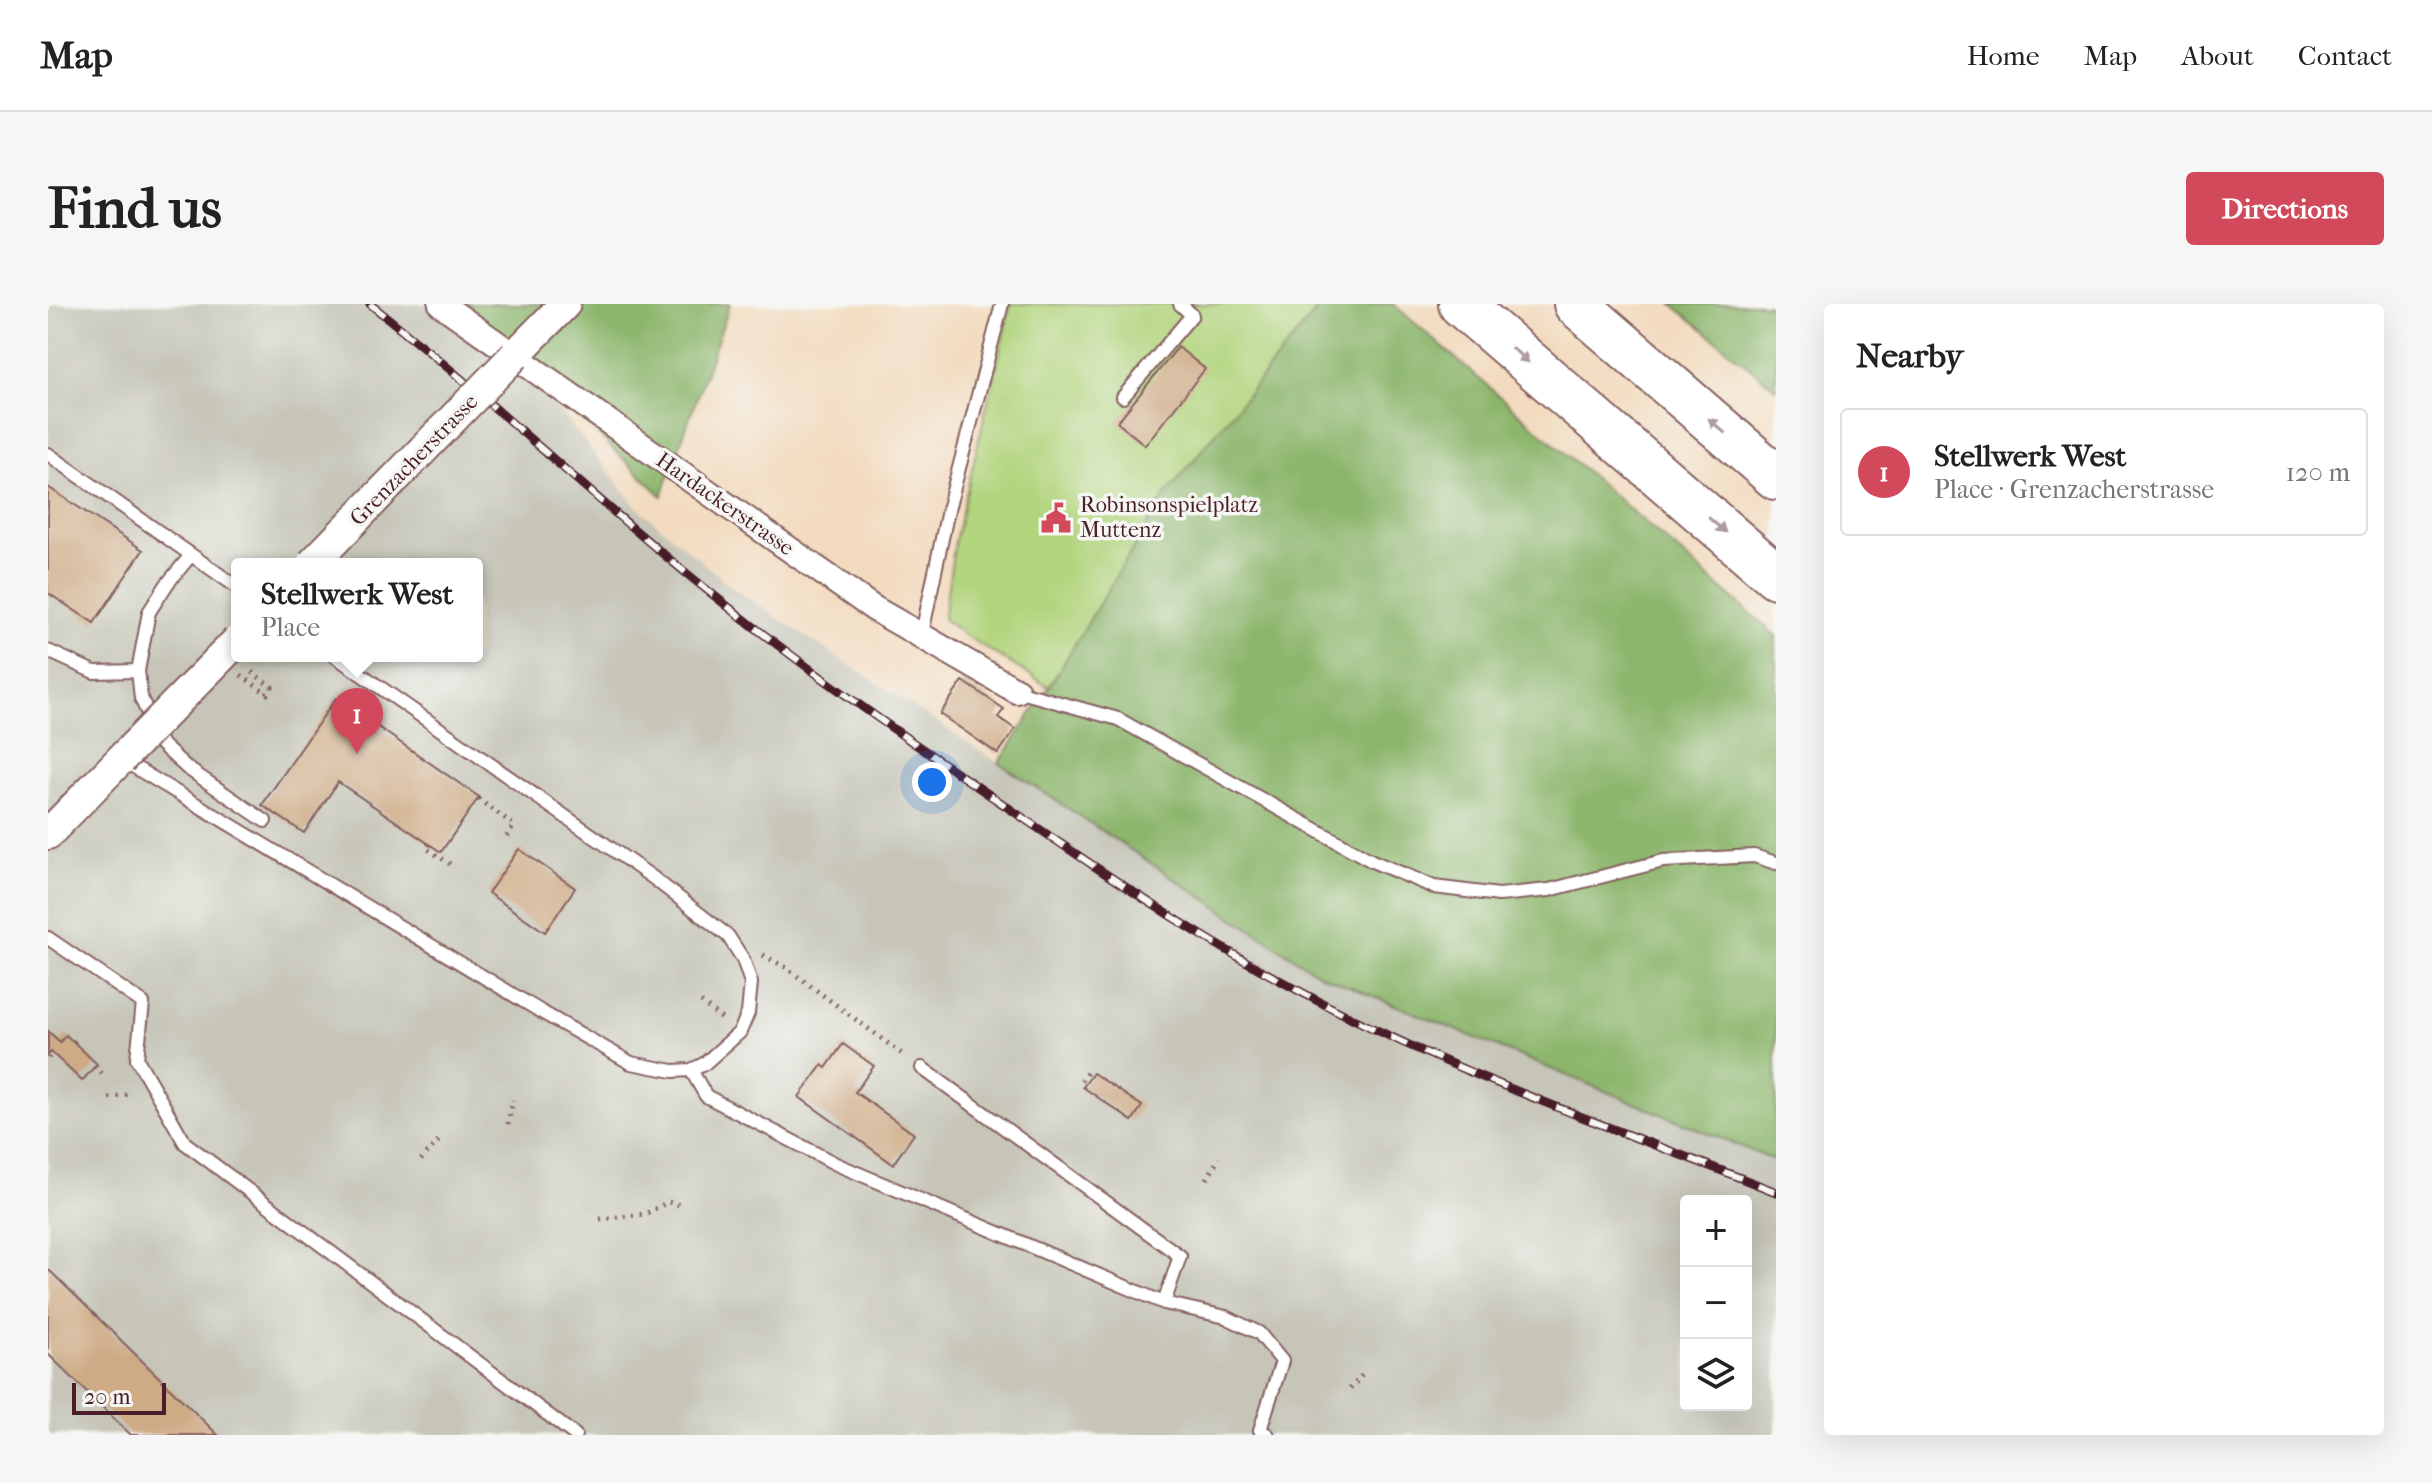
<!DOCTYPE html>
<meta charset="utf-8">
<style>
:root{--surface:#fff;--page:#f6f6f6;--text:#222;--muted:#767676;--line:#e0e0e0;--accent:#d1495b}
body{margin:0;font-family:"IM FELL French Canon",serif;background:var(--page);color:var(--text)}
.controls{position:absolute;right:24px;bottom:24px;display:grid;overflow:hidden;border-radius:8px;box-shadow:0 8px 32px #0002}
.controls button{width:72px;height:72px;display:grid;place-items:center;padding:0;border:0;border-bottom:2px solid var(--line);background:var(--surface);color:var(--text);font:40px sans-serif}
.scale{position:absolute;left:24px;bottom:20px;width:94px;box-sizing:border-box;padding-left:8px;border:4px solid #4a1f2b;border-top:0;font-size:22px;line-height:28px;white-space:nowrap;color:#4a1f2b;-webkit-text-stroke:6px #f6f6f2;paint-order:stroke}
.you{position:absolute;left:884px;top:478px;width:28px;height:28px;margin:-20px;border:6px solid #fff;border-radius:50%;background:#1a73e8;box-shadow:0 0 0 12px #1a73e833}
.badge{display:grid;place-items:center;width:52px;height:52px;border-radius:50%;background:var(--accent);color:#fff;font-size:26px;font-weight:700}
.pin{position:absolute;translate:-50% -66px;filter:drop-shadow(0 2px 4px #0008)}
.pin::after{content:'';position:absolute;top:42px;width:28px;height:24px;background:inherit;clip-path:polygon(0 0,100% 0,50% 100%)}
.popup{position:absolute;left:183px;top:254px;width:252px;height:104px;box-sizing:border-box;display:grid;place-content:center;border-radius:8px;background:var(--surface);filter:drop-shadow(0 2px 6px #0005);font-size:26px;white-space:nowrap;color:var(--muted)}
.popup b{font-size:30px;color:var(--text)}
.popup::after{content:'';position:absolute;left:50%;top:100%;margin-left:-16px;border:16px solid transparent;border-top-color:var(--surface)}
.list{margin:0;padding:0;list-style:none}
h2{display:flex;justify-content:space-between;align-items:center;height:104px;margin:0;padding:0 32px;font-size:34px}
h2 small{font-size:26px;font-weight:400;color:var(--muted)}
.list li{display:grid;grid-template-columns:52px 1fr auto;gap:24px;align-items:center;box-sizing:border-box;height:128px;margin:0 16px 16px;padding:0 16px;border:2px solid var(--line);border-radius:8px}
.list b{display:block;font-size:30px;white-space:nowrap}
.list p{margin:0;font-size:26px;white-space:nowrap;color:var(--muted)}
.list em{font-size:26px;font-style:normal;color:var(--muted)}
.icon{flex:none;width:44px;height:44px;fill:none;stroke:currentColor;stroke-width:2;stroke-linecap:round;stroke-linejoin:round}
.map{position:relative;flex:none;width:1728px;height:1131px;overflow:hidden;border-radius:8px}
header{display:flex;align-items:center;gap:48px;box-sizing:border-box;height:112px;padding:0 40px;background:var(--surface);border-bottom:2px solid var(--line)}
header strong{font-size:38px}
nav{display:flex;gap:44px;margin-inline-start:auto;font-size:28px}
.intro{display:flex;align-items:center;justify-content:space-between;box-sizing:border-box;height:192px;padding:0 48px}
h1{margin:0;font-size:56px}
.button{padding:20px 36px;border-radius:8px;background:var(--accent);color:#fff;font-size:28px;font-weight:700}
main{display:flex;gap:48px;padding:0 48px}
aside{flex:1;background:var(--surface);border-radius:8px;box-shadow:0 8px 32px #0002}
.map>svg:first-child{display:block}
.industrial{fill:#c6c5b8;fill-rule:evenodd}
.green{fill:#b1d47c;stroke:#7e7a54;stroke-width:2}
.forest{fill:#8cb66c;stroke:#6b6a4c;stroke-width:2}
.building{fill:#ceaa85}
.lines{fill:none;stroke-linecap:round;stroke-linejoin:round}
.service-casing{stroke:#85615f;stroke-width:16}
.minor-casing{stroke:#85615f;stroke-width:28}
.tertiary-casing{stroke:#85615f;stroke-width:34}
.motorway-casing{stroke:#85615f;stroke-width:48}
.path{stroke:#85615f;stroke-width:5;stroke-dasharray:2 6;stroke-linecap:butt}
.service{stroke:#fff;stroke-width:12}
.minor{stroke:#fff;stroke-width:24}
.tertiary{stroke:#fff;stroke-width:30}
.motorway{stroke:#fff;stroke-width:44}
.rail-casing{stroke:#4a1f2b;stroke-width:9}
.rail{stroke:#f6f6f2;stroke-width:6;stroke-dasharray:18;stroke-linecap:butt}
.tertiary-bridge-casing{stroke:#85615f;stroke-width:34;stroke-linecap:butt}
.tertiary-bridge{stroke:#fff;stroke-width:30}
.oneway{fill:#ae9aa0}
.labels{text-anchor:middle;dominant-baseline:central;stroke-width:7;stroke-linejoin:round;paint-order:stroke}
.street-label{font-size:22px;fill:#4a1f2b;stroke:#f6f6f2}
.poi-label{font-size:22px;fill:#4a1f2b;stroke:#f6f6f2;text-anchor:start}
</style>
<header>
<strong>Map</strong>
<nav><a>Home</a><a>Map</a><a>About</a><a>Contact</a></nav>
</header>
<div class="intro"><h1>Find us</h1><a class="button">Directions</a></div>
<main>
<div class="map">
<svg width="1728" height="1131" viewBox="0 0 1728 1131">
<rect width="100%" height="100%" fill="#f6f6f2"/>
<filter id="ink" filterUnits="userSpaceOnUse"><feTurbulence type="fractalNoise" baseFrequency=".0125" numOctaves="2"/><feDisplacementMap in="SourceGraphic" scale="16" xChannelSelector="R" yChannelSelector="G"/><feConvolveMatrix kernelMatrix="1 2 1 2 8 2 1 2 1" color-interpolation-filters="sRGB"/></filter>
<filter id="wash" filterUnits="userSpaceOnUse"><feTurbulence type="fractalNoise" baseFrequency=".006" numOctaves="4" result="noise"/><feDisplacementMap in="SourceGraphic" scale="32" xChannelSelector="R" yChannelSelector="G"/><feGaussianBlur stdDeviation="1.8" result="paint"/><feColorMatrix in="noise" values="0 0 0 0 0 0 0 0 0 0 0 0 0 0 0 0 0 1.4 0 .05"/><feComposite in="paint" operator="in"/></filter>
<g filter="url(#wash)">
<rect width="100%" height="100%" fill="#f3dbbf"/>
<!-- industrial -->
<path class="industrial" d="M0 0H393L467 51 589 203 686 285 1271 670 1728 857V1131H0ZM189 260H429V352H189ZM1638 897H1698V1101H1638Z"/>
<!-- green -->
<path class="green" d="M963 0H1274L1118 190 1001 383 920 333 895 315 907 237Z"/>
<!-- forest -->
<path class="forest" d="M393 0H682L614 192 467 51Z
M1274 0H1345L1728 332V857L1271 670 951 459 1001 383 1118 190Z
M1624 0H1728V85Z"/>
<g id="blocks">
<!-- building -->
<path class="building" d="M1130 43 1157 65 1097 141 1069 118Z
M0 183 95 246 46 319 0 289Z
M915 377 956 405 950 413 967 425 950 450 892 410Z
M288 394 431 493 393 548 290 478 256 529 214 501Z
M471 545 527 584 497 628 440 589Z
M0 727 12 738 18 731 49 760 34 777 3 748 0 751Z
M795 740 826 762 807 788 866 830 845 860 751 793 774 761 778 764Z
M1045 769 1094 802 1084 817 1035 783Z
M0 965 170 1131H83L0 1050Z"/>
</g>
</g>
<g filter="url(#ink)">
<use href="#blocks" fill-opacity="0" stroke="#85615f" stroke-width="2"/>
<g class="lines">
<!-- service casing -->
<g class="service-casing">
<path id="service" d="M1075 93 1144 11 1132 0
M0 150 189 283
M143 251 119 280 101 308 90 367 93 394 114 441 139 464 217 517
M873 334 900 206 954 0
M0 347 46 368 90 367
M969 387 1070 415 1324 557 1386 583 1451 591 1501 586 1615 557 1706 552 1728 559
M73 455 497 710 583 759 625 767 643 766 656 760 692 728 700 709 703 679 695 655 680 632 604 573 287 352
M0 634 95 699 89 755 137 839 527 1131
M874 764 1132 952 1116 999
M643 766 658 792 788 860 1116 999 1178 1013 1211 1029 1234 1057 1212 1126 1220 1131"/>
</g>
<!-- minor casing -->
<g class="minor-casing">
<path id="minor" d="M393 0 825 304 969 387"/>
</g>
<!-- tertiary casing -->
<g class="tertiary-casing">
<path id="tertiary" d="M467 51 517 0
M0 530 73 455"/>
</g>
<!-- motorway casing -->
<g class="motorway-casing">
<path id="motorway" d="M1413 0 1728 272
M1528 0 1728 173"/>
</g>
<!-- path -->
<path class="path" d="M193 371 219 390 224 383 201 366
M430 495 466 521 459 532
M381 540 378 544 402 560
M715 651 737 663 857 752
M653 698 674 715
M26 738 31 732
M0 754 4 749
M47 762 54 769
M1033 777 1041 766
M61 794 84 789
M460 820 465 796
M373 856 393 834
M1159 875 1171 854
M552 915 597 910 620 898 636 902
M1302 1085 1316 1069"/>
<!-- service -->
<use href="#service" class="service"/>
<!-- minor -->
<use href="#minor" class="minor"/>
<!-- tertiary -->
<use href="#tertiary" class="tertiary"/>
<!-- motorway -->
<use href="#motorway" class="motorway"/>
<!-- rail casing -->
<g class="rail-casing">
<path id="rail" d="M322 0C433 87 534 184 643 273 741 353 844 425 949 496 1042 560 1134 623 1233 677 1389 764 1562 822 1728 888"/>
</g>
<!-- rail -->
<use href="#rail" class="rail"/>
<!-- tertiary-bridge casing -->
<g class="tertiary-bridge-casing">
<path id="tertiary-bridge" d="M264 260 467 51
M73 455 189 337"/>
</g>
<!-- tertiary-bridge -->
<use href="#tertiary-bridge" class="tertiary-bridge"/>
</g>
<!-- one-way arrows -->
<defs><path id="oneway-solid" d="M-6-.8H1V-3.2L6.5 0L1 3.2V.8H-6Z" transform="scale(2)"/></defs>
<g class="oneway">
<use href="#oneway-solid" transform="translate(1472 51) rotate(41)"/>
<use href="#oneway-solid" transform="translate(1669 122) rotate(-139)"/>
<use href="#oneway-solid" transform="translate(1669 221) rotate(41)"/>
</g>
</g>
<!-- icons -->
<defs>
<g id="civic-bare" transform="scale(2.4)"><path d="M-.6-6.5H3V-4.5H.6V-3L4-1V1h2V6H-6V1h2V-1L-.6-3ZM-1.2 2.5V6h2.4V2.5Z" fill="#d1495b" stroke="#f6f6f2" stroke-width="2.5" paint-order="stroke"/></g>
</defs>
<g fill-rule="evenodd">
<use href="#civic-bare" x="1008" y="214"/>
</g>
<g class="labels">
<!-- street labels -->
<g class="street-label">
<text transform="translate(366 156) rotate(-46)">Grenzacherstrasse</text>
<text transform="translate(677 200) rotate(35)">Hardackerstrasse</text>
</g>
<!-- poi labels -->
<g class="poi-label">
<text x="1032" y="201">Robinsonspielplatz<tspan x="1032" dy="25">Muttenz</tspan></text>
</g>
</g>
</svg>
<div class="controls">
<button>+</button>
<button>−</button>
<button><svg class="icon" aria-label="layers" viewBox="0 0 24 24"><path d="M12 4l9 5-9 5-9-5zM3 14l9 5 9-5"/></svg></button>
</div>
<div class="scale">20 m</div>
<div class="you"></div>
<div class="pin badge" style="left:309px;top:450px">1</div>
<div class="popup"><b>Stellwerk West</b>Place</div>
</div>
<aside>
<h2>Nearby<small></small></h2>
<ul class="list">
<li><span class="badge">1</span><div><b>Stellwerk West</b><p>Place · Grenzacherstrasse</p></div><em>120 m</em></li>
</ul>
</aside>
</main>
